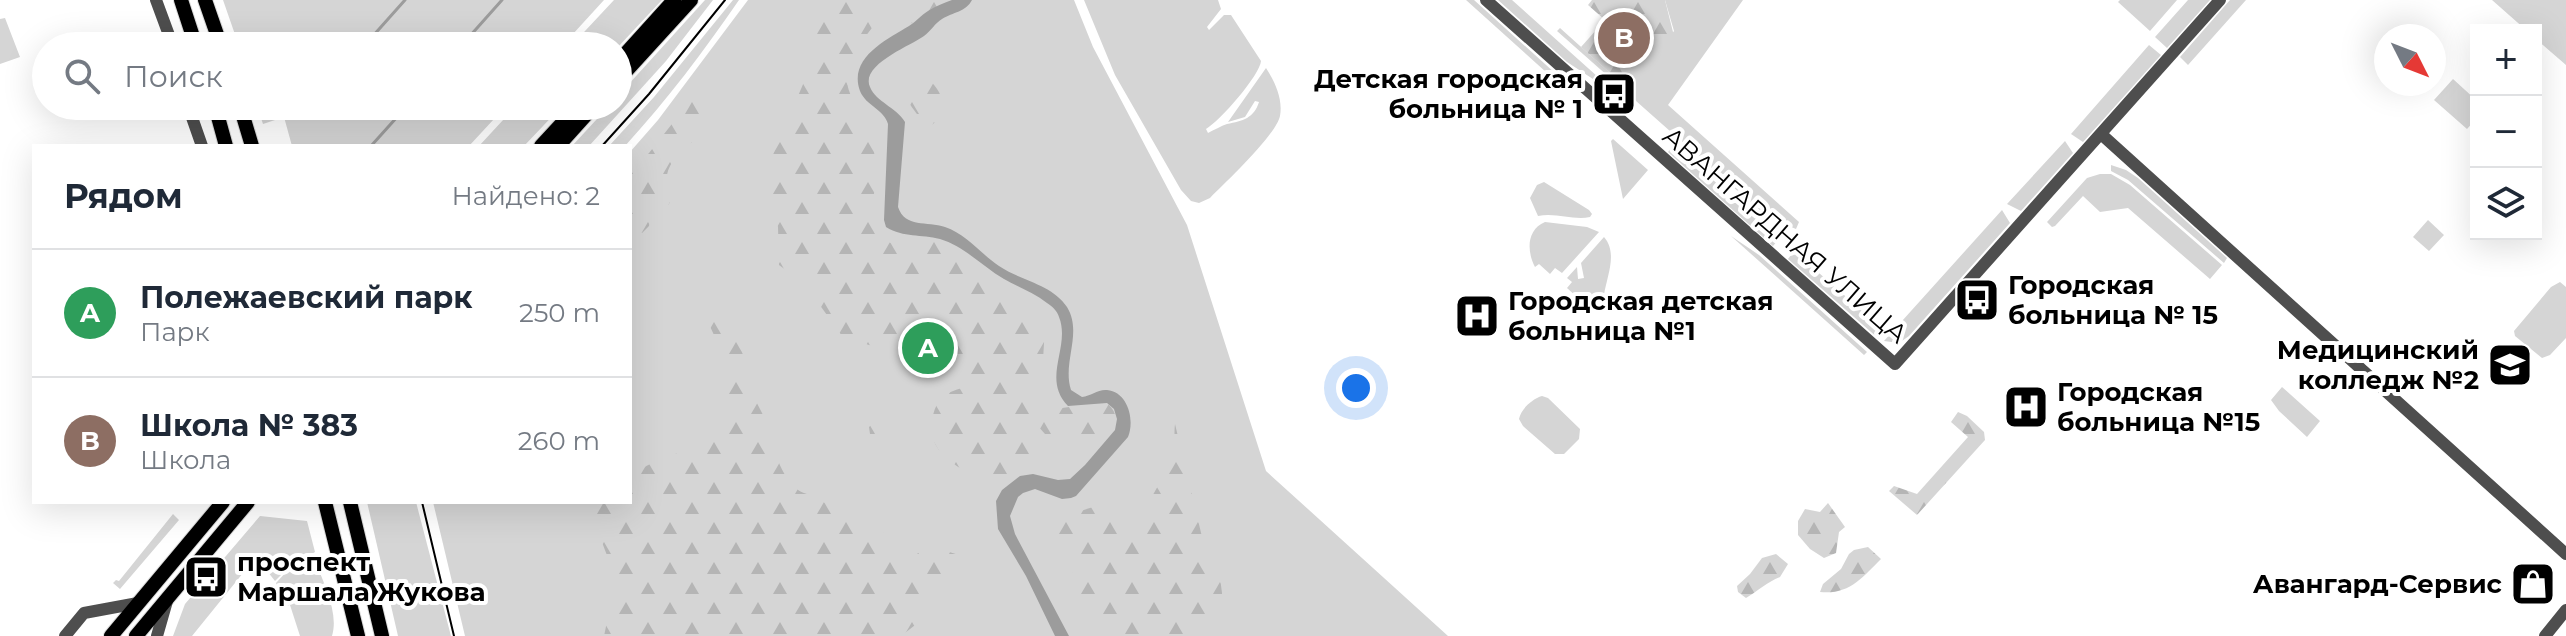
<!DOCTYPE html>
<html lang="ru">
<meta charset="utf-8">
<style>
:root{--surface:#fff;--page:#f6f6f7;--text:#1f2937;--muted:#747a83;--line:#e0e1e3;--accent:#111827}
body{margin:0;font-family:Montserrat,sans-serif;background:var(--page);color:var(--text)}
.controls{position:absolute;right:24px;top:24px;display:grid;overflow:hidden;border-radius:0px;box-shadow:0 8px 32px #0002}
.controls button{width:72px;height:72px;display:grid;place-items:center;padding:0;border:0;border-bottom:2px solid var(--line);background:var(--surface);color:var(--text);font:40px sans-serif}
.compass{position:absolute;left:2374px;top:24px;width:72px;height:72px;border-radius:50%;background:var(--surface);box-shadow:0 8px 32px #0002;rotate:132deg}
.you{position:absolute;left:1356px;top:388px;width:28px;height:28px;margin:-20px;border:6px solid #fff;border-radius:50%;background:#1a73e8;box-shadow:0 0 0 12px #1a73e833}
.badge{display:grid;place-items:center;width:52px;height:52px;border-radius:50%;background:var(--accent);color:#fff;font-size:26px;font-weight:700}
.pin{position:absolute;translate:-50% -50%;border:4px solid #fff;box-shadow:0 2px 8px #0006}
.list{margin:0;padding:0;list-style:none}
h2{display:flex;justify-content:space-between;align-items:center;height:104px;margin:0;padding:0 32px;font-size:34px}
h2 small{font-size:26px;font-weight:400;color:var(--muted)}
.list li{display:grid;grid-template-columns:52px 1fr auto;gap:24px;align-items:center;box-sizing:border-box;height:128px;padding:0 32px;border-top:2px solid var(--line)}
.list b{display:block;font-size:30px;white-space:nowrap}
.list p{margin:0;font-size:26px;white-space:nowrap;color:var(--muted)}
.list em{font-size:26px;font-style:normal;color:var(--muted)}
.icon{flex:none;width:44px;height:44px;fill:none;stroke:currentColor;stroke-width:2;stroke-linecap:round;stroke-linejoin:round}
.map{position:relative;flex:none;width:2566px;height:636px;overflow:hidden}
.search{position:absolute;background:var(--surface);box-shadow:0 8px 32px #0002;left:32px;top:32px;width:600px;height:88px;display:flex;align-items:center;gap:20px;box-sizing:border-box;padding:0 28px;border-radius:44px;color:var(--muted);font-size:30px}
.panel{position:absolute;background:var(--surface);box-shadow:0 8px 32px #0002;left:32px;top:144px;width:600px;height:360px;border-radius:0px}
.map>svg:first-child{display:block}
.green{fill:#d5d5d5}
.forest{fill:url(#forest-firs)}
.water{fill:#9c9c9c}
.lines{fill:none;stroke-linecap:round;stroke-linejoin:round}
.stream{stroke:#9c9c9c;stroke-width:3}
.major-casing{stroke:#dbdbdb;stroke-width:16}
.minor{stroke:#4e4e4e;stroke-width:12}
.major{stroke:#000;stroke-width:14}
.tram{stroke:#000;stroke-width:2}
.labels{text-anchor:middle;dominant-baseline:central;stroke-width:8;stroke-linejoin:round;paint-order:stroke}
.poi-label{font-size:26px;font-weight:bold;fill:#000;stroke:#fff;text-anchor:start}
.street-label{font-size:26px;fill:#000;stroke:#fff}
</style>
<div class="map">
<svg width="2566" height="636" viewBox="0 0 2566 636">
<defs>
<pattern id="forest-firs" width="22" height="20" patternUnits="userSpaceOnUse" patternTransform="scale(2)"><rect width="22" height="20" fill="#d5d5d5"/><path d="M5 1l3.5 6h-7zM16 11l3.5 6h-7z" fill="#b5b5b5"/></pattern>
</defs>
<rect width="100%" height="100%" fill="#fff"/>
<!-- green -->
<path class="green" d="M223 0H604L562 46H239Z
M614 0H662L618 47 571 46Z
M705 0H713L666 61 589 146H572L609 106H618V96Z
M733 0H739C704 51 667 100 625 146H609L654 97Z
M748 0H1074L1093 47 1187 225 1266 471 1448 636H465L433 502H630V152L658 120Z
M1084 0H1218L1221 9 1207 27 1209 30 1224 15H1231L1261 61C1260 75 1220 121 1206 129L1208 133C1214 130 1221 126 1227 124 1243 121 1254 118 1259 102L1255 101 1245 117 1228 122 1266 68C1275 82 1283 99 1280 116 1276 135 1226 182 1210 198L1199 203 1191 201 1181 190 1115 75Z
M1466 0H1474L1556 74 1559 77 1557 82Z
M1498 0H1512L1598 77 1596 81 1567 62Z
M1665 0H1743L1668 105 1799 222 1796 229 1767 217 1557 31 1560 28 1629 90 1674 31Z
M2120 0H2177L2150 31 2118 2Z
M2188 0H2210L2167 48 2155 37Z
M2230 0H2246L2188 65 2180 57Z
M2492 0H2566V65L2536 39V30H2526Z
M5 18 20 57 0 64V19Z
M2149 45 2161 55 2083 142 2071 134Z
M2453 79 2476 100V119L2467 129 2434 100Z
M257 106H506L469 146H292L284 117 263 124Z
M516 106H562L524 146H479Z
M1613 139 1648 170 1623 199 1611 141Z
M2065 141 2073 153 2021 211 2007 204Z
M1674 145 1779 239 1773 246 1668 152Z
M2111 165 2126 170 2138 178 2227 258 2224 263 2128 180 2111 171Z
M2100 174H2111L2130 185 2222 265 2210 279 2128 208 2100 212 2083 196 2055 226 2052 227 2047 222 2087 178Z
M1544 182 1589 210 1592 214 1590 217C1574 221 1556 212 1538 216L1530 198 1537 185Z
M2002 210 2010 223 1909 336 1899 343 1884 341Z
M2428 220 2444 235 2429 251 2413 237Z
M1545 222 1587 227 1599 232 1562 273 1555 268 1550 274 1539 264 1535 267C1527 252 1526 230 1545 222Z
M1731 236 1759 255 1867 352 1864 355Z
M1604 237C1618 253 1607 276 1604 295L1592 305 1575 302 1578 298 1567 288 1572 282 1567 278 1577 267 1578 279 1584 278 1581 263Z
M1794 251 1885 331 1879 339 1788 259Z
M2560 282 2566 287V338L2550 355 2542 358 2515 336 2514 331 2551 287Z
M2282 387 2320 421 2307 437 2279 411 2271 400Z
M1542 396 1548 398 1580 429 1579 439 1564 454H1555L1523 426 1519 419C1521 409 1532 399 1542 396Z
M367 502H416L451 636H398Z
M173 514 179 520 120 589 113 583 116 580 119 581Z
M260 516 307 521 315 552C306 559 293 559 282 566L283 573 275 581 256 557 192 636H173L185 604Z
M316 562C324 585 339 613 332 636H300L290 605 284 606 276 583 288 570Z"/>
<!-- forest -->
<path class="forest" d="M833 0H886C881 30 840 51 847 83 850 100 862 114 869 129 875 144 872 158 881 170 875 200 863 204 876 236L891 243H902L917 235 943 240 988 269 1011 295 1032 309 1045 327 1043 360 1030 368 1028 386 1033 407C1057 413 1082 402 1107 403 1122 417 1116 429 1104 443L1090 444 1070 436 1045 434 1037 425 1029 423 1026 428 1025 439 1035 444 1034 455 1029 463 1033 474 1020 477 1002 490C973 474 921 458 933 415 937 399 946 392 962 388L964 381 958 372 955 360 927 359 869 345 842 336 804 283 779 265 778 227 767 190 771 159 807 75 814 29Z
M902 0H952C928 10 910 26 887 38L898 23Z
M1592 0H1665L1675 40 1629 90 1581 47 1605 20 1588 5Z
M910 75C916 76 925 77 929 80 938 87 947 103 942 115 939 121 933 123 928 128 918 113 900 99 904 79Z
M698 91C741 145 645 140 671 201L668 205 651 209 649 226 642 233 630 231V173L649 153Z
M714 315C744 336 743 356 751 389 754 400 762 411 766 422 774 445 777 471 796 488 801 494 811 494 817 498 839 512 848 516 874 514L884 528 880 550 905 562C934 542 930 547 962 556L954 576 933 594 919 622 901 636H604L616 579 600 537 598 519 584 502H630V476C645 466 658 459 675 454 683 452 692 454 699 450 746 429 726 354 707 321Z
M1958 412 1967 416 1984 432 1985 440 1917 515 1889 491 1894 486 1917 494 1968 437 1951 422Z
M885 417 892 418 897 424V430L894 434 877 438 870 434 869 427 874 423 881 422Z
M1175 424 1203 541 1212 562 1219 570 1222 593V608L1218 622 1211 631 1202 636H1105C1105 632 1105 628 1104 624 1100 611 1083 603 1077 590 1072 579 1074 564 1067 555 1065 551 1060 551 1057 548 1036 522 1087 508 1102 505L1137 523 1143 520C1149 494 1169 474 1174 450 1175 442 1174 432 1175 424Z
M1828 503 1845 527 1839 532 1836 553 1824 558 1810 549 1798 535V521L1805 509 1820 512Z
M1868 547 1881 559C1862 578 1849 595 1820 592L1823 584 1841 569 1849 554 1854 550Z
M1776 554 1788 564 1780 577C1767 582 1758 591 1746 598L1738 592 1737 586 1750 574 1762 558Z"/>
<!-- water -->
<path class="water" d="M952 0H972C966 12 953 12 942 19 935 23 931 31 924 36 910 46 860 65 870 87 876 102 896 107 905 122L898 207C905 228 927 221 945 227 966 234 981 254 999 266 1021 281 1052 284 1067 307 1083 333 1062 362 1071 390L1082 397C1091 396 1098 389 1107 390 1128 392 1135 420 1128 437L1076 496 1071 498 1062 499 1035 489 1023 493 1018 497 1010 516 1015 534 1069 636H1055L1026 576 998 529 996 501 1002 490 1020 476 1033 474 1058 480 1070 479 1085 465 1115 430 1117 419 1114 409 1107 403 1068 406C1041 378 1071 347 1059 317 1057 311 1053 307 1047 303 1034 293 1018 287 1004 279 983 267 964 246 940 239 921 234 904 238 886 227L884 220 888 124C884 109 866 106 860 91 848 58 886 40 909 26 916 22 921 15 928 11 936 6 944 3 952 0Z"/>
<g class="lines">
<!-- stream -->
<path class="stream" d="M364 46 405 0
M461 46 502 0
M371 146 407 106"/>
<!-- major casing -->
<g class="major-casing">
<path id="major" d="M181 0 196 46
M205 0 221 46
M618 62 674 0
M618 80 691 0
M215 106 226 146
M240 106 252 146
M541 146 578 106
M558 146 594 106
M325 502 358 636
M350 502 382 636
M111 636 223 502
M136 636 248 502"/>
</g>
<!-- minor -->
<path class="minor" d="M156 0 173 46
M1486 0 1895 364 2220 0
M188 106 202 146
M2101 134 2566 554
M65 636 84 613 138 603
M157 636 167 601
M2545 636 2566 610"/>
<!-- major -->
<use href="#major" class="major"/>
<!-- tram -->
<path class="tram" d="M602 146 649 94 725 0
M422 502 454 636"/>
</g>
<!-- icons -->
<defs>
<g id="bus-square" transform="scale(2.3)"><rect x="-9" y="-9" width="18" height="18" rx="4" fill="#000" stroke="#fff"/><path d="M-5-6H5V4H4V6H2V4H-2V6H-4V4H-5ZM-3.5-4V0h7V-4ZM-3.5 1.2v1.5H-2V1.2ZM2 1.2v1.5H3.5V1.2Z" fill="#fff"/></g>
<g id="hospital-square" transform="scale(2.3)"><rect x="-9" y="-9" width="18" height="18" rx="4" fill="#000" stroke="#fff"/><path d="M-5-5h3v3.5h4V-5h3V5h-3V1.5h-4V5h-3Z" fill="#fff"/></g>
<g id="university-square" transform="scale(2.3)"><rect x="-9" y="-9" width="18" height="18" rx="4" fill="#000" stroke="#fff"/><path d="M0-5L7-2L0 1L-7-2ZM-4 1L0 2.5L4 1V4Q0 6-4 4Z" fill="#fff"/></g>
<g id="shop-square" transform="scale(2.3)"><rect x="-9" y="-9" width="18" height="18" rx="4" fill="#000" stroke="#fff"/><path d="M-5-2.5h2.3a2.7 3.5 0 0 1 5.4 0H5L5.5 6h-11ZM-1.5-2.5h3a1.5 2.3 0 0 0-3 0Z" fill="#fff"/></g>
</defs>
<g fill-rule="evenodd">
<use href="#bus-square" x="1614" y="94"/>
<use href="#bus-square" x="1977" y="300"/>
<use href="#hospital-square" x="1477" y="316"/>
<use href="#university-square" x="2510" y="365"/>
<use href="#hospital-square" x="2026" y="407"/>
<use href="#bus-square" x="206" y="577"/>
<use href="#shop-square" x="2533" y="584"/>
</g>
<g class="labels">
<!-- poi labels -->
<g class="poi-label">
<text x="1583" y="79" text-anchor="end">Детская городская<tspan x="1583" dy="30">больница № 1</tspan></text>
<text x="2008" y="285">Городская<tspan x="2008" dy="30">больница № 15</tspan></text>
<text x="1508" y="301">Городская детская<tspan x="1508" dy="30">больница №1</tspan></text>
<text x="2479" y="350" text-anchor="end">Медицинский<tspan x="2479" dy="30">колледж №2</tspan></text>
<text x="2057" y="392">Городская<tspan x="2057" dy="30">больница №15</tspan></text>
<text x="237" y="562">проспект<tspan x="237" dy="30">Маршала Жукова</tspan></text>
<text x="2502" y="584" text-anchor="end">Авангард-Сервис</text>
</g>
<!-- street labels -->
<g class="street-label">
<text transform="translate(1785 235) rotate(41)">АВАНГАРДНАЯ УЛИЦА</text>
</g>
</g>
</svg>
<div class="controls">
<button>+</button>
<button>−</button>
<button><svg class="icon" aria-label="layers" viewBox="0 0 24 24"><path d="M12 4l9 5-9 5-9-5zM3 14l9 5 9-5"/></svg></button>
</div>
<svg class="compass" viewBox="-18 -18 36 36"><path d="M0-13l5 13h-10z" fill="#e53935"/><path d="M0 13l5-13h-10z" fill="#747a83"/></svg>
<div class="you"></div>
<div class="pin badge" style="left:928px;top:348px;background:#2e9e5b">A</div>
<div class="pin badge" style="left:1624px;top:38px;background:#8d6e63">B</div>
<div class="search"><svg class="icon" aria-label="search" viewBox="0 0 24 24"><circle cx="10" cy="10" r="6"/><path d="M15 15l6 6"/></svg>Поиск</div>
<section class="panel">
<h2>Рядом<small>Найдено: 2</small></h2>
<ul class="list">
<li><span class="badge" style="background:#2e9e5b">A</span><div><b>Полежаевский парк</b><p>Парк</p></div><em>250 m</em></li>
<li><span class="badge" style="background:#8d6e63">B</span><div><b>Школа № 383</b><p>Школа</p></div><em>260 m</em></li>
</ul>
</section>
</div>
